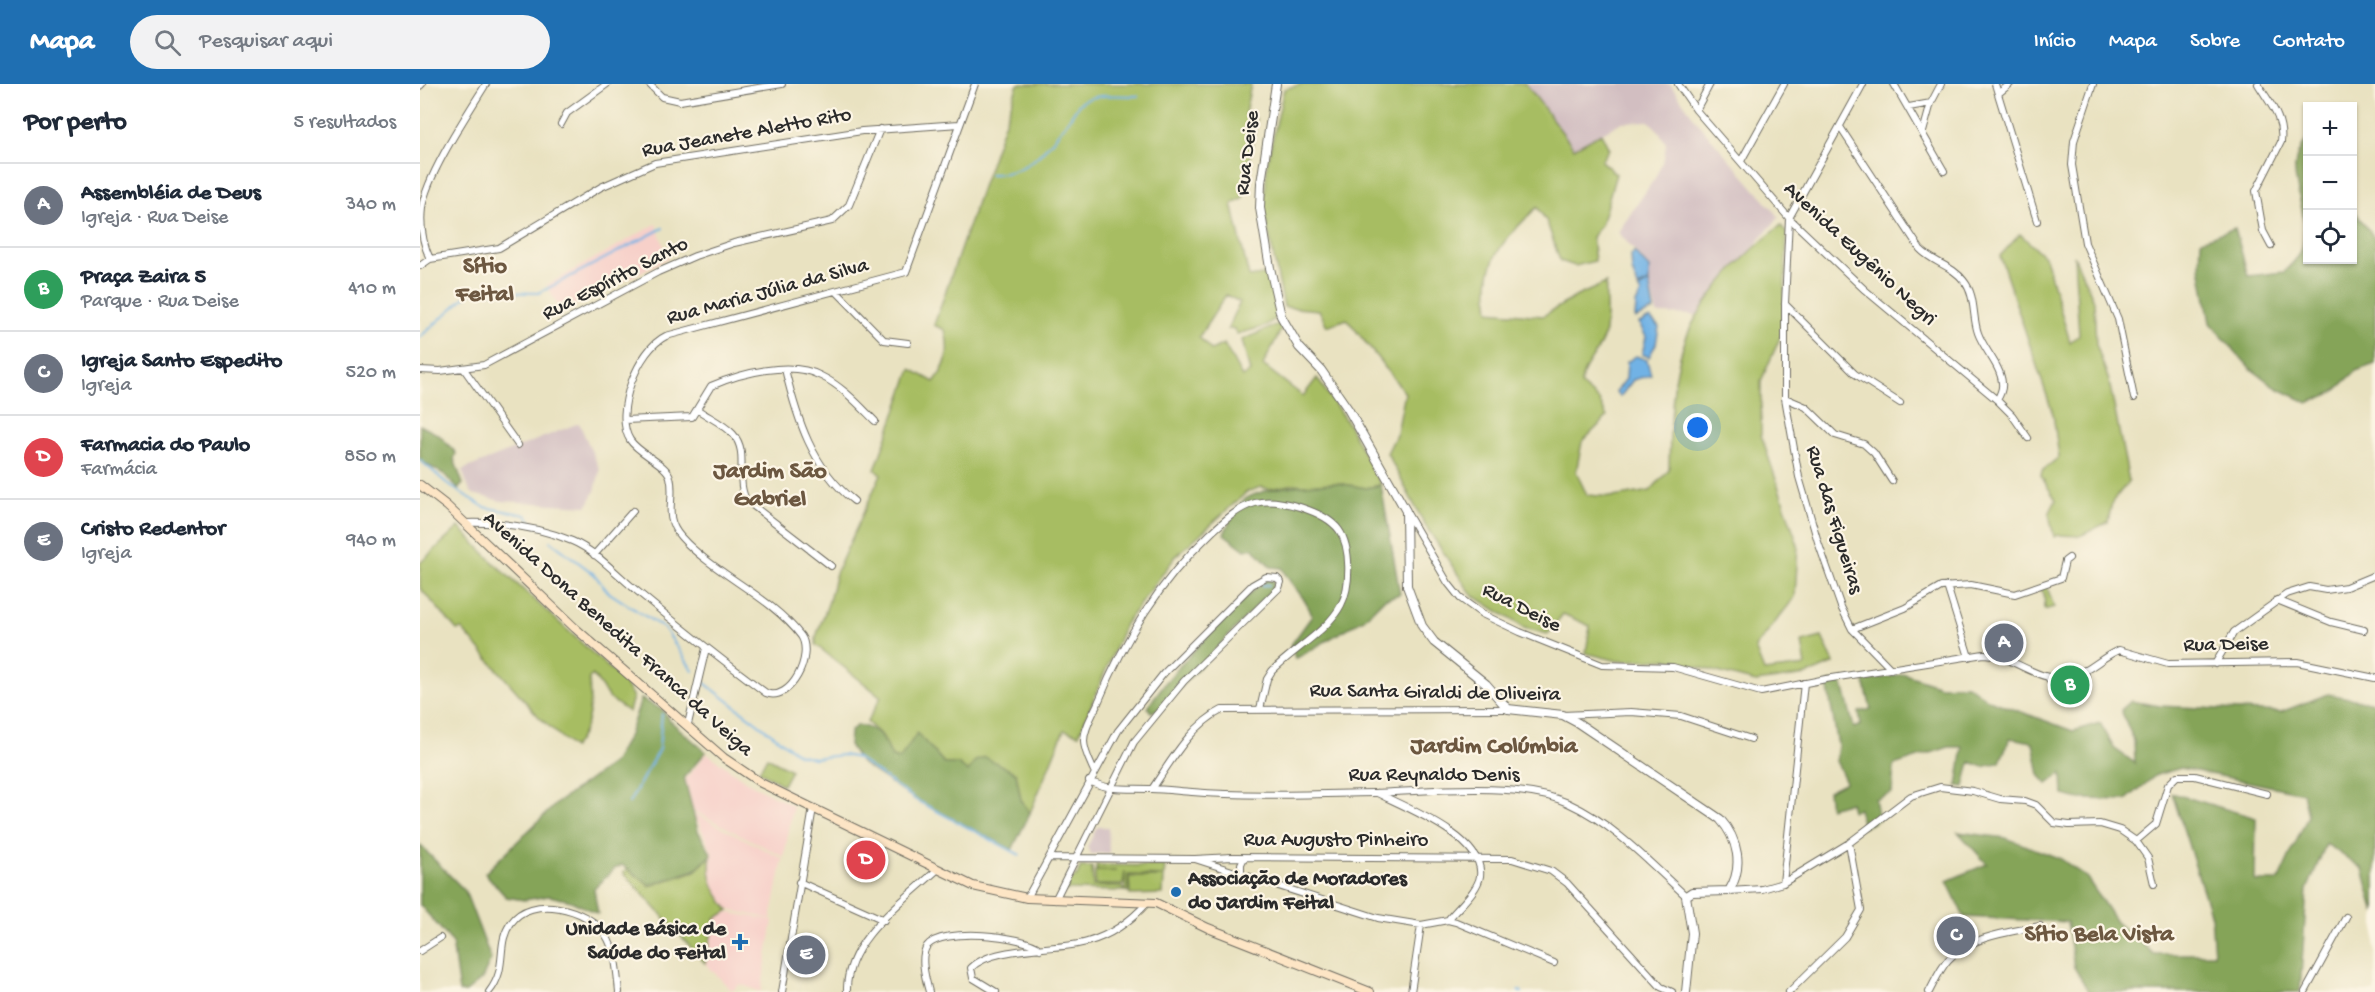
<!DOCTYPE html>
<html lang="pt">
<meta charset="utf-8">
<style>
:root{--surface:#fff;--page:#f2f2f3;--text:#1f2937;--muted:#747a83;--line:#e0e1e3;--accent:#1f6fb2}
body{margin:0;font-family:"Gochi Hand",sans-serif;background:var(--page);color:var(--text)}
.controls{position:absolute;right:18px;top:18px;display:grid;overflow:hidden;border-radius:0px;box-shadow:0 2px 4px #0004}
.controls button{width:54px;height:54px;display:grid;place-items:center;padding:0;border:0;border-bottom:2px solid var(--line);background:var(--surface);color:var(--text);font:30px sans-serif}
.you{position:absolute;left:1278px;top:344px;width:21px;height:21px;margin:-15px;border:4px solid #fff;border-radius:50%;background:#1a73e8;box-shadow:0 0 0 9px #1a73e833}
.badge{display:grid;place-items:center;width:39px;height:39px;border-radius:50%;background:var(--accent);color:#fff;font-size:20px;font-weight:700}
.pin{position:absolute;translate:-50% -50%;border:3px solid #fff;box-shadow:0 2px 6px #0006}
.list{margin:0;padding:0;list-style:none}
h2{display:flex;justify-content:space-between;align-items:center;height:78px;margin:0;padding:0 24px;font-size:26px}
h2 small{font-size:20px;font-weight:400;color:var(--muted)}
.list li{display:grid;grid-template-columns:39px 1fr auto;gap:18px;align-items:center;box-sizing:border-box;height:84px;padding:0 24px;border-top:2px solid var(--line)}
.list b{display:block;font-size:22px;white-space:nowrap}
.list p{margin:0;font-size:20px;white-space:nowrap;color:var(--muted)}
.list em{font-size:20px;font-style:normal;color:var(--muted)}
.icon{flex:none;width:33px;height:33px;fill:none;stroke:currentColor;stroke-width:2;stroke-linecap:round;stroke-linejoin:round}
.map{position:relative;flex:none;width:1955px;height:908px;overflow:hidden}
header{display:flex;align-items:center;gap:36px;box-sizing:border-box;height:84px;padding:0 30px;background:var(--accent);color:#fff}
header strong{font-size:28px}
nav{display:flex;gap:33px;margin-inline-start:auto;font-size:21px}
.search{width:420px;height:54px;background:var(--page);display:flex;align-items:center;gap:15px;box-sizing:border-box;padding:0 21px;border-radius:33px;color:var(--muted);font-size:22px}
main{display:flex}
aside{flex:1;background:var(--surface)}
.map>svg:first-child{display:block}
.built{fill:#f7d0c9}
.industrial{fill:#d2bec1}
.green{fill:#a7bd62;stroke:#697446;stroke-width:1.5}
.forest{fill:#85a458;stroke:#586842;stroke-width:1.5}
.water{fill:#71b2e5;stroke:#4e6e88;stroke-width:1.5}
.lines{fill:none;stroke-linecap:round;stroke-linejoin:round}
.stream{stroke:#71b2e5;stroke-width:2}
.minor-casing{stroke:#6e6b60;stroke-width:8}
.tertiary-casing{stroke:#6e6b60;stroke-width:10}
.secondary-casing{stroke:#6e6b60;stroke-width:10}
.minor{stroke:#fff;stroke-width:6}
.tertiary{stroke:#fff;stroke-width:8}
.secondary{stroke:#fde5c5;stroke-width:8}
.poi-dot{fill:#1f6fb2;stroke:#fcf5e5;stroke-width:2}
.labels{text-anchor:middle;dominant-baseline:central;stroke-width:4.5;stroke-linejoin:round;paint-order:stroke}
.street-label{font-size:21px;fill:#2b2b2b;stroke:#fcf5e5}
.poi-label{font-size:21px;font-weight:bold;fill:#2b2b2b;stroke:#fcf5e5;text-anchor:start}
.quarter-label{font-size:24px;font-weight:bold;fill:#6c5740;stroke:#fcf5e5}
</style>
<header>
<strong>Mapa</strong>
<div class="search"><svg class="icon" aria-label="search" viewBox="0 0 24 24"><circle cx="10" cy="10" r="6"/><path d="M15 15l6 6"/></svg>Pesquisar aqui</div>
<nav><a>Início</a><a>Mapa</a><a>Sobre</a><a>Contato</a></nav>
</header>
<main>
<aside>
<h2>Por perto<small>5 resultados</small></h2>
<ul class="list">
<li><span class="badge" style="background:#6b7280">A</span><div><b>Assembléia de Deus</b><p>Igreja · Rua Deise</p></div><em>340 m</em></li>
<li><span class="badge" style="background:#2e9e5b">B</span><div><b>Praça Zaira 5</b><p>Parque · Rua Deise</p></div><em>410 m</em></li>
<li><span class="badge" style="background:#6b7280">C</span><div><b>Igreja Santo Espedito</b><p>Igreja</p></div><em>520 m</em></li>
<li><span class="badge" style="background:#e0444e">D</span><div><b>Farmacia do Paulo</b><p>Farmácia</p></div><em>850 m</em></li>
<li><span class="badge" style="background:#6b7280">E</span><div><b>Cristo Redentor</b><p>Igreja</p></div><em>940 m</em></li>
</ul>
</aside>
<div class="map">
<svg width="1955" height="908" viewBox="0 0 1955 908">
<rect width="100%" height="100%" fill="#fcf5e5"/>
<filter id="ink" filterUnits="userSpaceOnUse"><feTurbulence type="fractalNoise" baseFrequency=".0167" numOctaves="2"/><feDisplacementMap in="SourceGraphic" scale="12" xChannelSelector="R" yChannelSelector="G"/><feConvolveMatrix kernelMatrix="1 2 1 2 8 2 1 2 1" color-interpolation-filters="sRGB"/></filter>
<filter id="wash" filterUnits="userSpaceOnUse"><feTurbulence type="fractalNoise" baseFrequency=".008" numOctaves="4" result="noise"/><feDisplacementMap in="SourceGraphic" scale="24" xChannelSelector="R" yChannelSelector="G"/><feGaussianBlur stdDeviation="1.35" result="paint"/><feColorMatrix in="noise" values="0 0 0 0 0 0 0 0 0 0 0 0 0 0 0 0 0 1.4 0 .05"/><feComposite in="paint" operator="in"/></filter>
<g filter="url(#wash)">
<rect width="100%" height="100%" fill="#e9e2c1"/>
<!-- built -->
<path class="built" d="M236 140 248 174 141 229 127 201Z
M287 669 325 697 373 722 364 773 274 727 266 695Z
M274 729 363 775 351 835 310 826 295 805 290 785 293 770Z
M305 828 353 836 341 908 320 900 312 907 286 880 295 836Z"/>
<!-- industrial -->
<path class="industrial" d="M1106 0H1250L1278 39 1359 133 1276 231 1237 230 1229 198V183L1198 148 1235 94 1244 74 1246 60 1239 47 1229 37 1202 38 1155 64Z
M159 339 180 386 175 407 167 422 81 417 53 410 49 405 42 386Z
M677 743H688L689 769 671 770 667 763Z"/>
<!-- green -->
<path class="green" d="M598 0H831L825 30 836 35 823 115 812 120 829 193 848 190 858 233 843 243 817 250 814 245H808L820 218 806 211 779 253 791 266 804 260 822 293 830 288 822 256 859 240 862 244 843 281 883 312 897 294 928 340 961 401 946 404 917 399 889 402 875 400 849 405 841 403 827 408 756 472 705 540 659 650 644 646 610 729 601 716 596 689H548L538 680H525L511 664 480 675 472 673 463 653 447 638 461 613 396 561V553L409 517 416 489 461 390 455 386 491 285 514 298C528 281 530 267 525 246L514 241Z
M882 0H1106L1154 64 1181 49 1189 65 1181 77 1196 90 1181 141 1172 153 1175 177 1155 182 1140 177 1127 138 1117 123C1082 159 1062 174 1069 227L1123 232 1157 212 1186 199C1185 215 1188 236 1184 251 1179 270 1161 283 1161 301L1179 316 1187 333 1162 358 1156 388 1167 411 1193 413 1230 407 1249 386C1250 339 1251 273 1277 232 1298 198 1330 166 1361 141L1367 150 1363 247 1341 297V351L1378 461 1375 513 1335 564 1344 587 1386 582 1382 558 1402 553 1414 579 1387 591 1336 598 1248 575 1198 577 1166 569 1170 542 1143 530 1128 550 1104 544 1051 510 1005 441 967 369 977 349 985 309 927 235 907 242 899 226 864 223 844 126 847 80 864 5Z
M1600 150 1625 173 1650 258 1659 251 1654 172 1674 217 1676 260 1689 297 1709 397 1692 418 1688 438 1660 452 1639 451 1634 453 1629 430 1636 416 1621 392 1622 387 1639 373 1633 330 1580 172Z
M39 443 74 479 202 596 213 613 209 628 189 614 173 591 169 594C171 622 171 642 153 664L119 633 42 545 37 546 0 504V479Z
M1626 500 1634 523 1625 526 1624 509 1620 505Z
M347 673 371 686 363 701 339 687Z
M291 772C287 795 296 809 309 826L295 835 285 879 203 788 207 785 230 802 275 787Z
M676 781 745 782 744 792 708 791V808L705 807V787L703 801H675V787H697L676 786Z
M660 783H672L673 802 702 803 704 807 645 806 647 799 658 791Z
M709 793H744L743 810 710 811Z"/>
<!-- forest -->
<path class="forest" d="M1887 56 1888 176H1932L1933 125 1955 155V280L1936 287 1914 308 1888 319 1857 304 1831 285 1790 239 1780 183 1781 156 1815 144 1828 192 1864 188C1869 182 1879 174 1881 167 1896 126 1856 88 1887 56Z
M0 341 19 351 36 369 34 375 43 400 38 405 24 390 0 377Z
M917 399 946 404 961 401 980 510 964 515 944 535 875 575 871 561 892 532C886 512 870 502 862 484L851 483 833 464 825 466 804 450C809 440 814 425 822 418 838 402 894 400 917 399Z
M850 493 854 498 852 505 740 625 731 628 728 624C739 600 827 508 850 493Z
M1485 590 1520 602 1547 601 1569 616 1653 647 1680 639 1695 665 1715 679 1714 657 1701 626 1711 617 1740 622 1861 628 1908 610 1955 619V829L1943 785 1906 760 1887 806 1880 908H1669L1654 883 1647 838 1544 833 1527 797 1567 780 1538 748 1586 754 1641 775 1667 794 1696 838 1734 870H1794L1791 832 1752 709 1836 734 1835 797H1858L1888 732 1883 709 1761 684 1736 691 1706 716 1660 715 1643 711 1642 689 1627 700 1619 691 1613 658 1590 654 1580 678 1564 683 1550 678 1544 703 1537 702 1543 663H1529L1474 681 1472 709 1455 715 1459 735 1443 744 1439 725 1432 727 1430 718 1410 724 1408 707 1426 698 1416 677 1418 661 1407 599 1422 597 1434 644 1441 641 1439 628 1451 625 1444 597Z
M221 615 243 626 249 636 286 668 264 693 278 747 292 771 275 786 230 801 202 781 194 785 174 805 178 830 151 817 129 812 104 816 86 813 65 789 137 719 193 679 209 651Z
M437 641C461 645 462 653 472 673L480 675 497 649 525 680H538L548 688 555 677 565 673 596 689 601 716 610 729 592 766 496 716 440 678 429 661 430 648Z
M0 761 45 807 71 875 62 895 46 908H39L32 858 0 821Z"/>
<!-- water -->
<path class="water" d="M1214 168 1229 184V198L1218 203 1212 187 1211 172Z
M1229 199 1234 226 1215 235 1216 220 1221 209 1218 205Z
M1230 234 1239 243 1236 260 1229 273 1222 270 1226 253 1219 239Z
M1216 272 1227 276 1231 291 1213 296 1200 313 1196 308 1206 295 1207 278Z"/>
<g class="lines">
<!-- stream -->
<path class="stream" d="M570 90C610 91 627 64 649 35 653 30 657 20 663 17 679 9 701 12 718 12
M0 253 51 208 119 209 243 144
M0 376 30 402 64 423 106 431 116 443
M130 457 174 490 188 508 245 545 273 587
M842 501H849
M282 597 378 670 394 674 423 671 437 674 496 716 600 771
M209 719 239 665 242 630
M1098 907 1102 908"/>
</g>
</g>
<g filter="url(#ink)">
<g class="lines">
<!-- minor casing -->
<g class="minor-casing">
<path id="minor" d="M229 0 242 13 260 17 362 0
M1258 0 1276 26 1369 134 1445 206 1577 316 1592 331 1608 354
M1443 0 1369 134 1365 220V314L1379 393 1398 458 1421 523 1432 545 1471 585
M1474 0 1524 87
M1575 0 1617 137
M1673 0 1654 57 1652 81 1665 159 1698 235 1714 314
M1838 0C1850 20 1864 34 1861 58L1836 107 1843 147 1851 162
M0 2 2 0
M1579 9 1590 0
M1489 23 1511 19
M1276 26 1290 0
M141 40 147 29 187 0
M1420 43 1500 165C1513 179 1532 181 1544 197 1556 212 1552 232 1558 249 1564 266 1581 282 1582 299 1583 305 1580 311 1577 316
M1503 48 1511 19 1521 0
M1321 77 1364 0
M10 175C3 160 0 141 2 124 6 92 48 29 66 0
M0 182 10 175 79 164 181 103 235 79 442 47 539 40
M417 208 464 256 488 259
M1365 220 1435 290 1480 319
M44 285 98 361
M365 285C377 335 392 384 434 417
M0 286 20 287 64 281 238 188 275 172 314 159 412 137 429 121 460 45
M1365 314 1386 323 1415 351 1444 360 1454 369 1472 397
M278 326C290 334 304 340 313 350 330 369 314 396 327 417L411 482
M205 336 272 333 291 302C321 289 371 276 401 292 422 302 439 321 455 337
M987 429 1028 499 1040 514 1062 530 1100 548 1182 581 1253 583 1341 608 1406 595 1564 570C1597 572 1621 603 1654 592 1670 587 1683 572 1699 566L1748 580 1877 578 1955 594
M45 439C81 438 118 443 152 457 176 467 197 491 217 507 259 542 302 576 346 609 371 619 394 571 381 552 351 512 294 490 261 453 242 432 256 415 250 393 247 380 219 370 210 356 193 329 218 265 246 252L486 188 555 0
M174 471 213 427
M1527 502 1549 573
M1857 516 1911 538 1944 546
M1432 545 1485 524 1521 503 1551 501 1595 510 1641 494 1645 477 1649 474
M1795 580 1814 548 1867 510 1889 503 1906 506 1926 503 1955 491
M1629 595 1637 606 1653 610 1667 601 1665 586
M1143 631 1211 628 1261 632 1331 655
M268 640 286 564
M674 687C670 678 664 667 664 657 664 644 673 630 678 619 705 554 739 498 790 450 803 438 817 424 835 419 857 413 905 427 919 446 931 463 931 502 921 521 907 548 873 565 852 587L847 595 840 625
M669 697C690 707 708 704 731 705 744 705 758 707 772 708 832 713 893 710 954 709 1008 707 1099 697 1148 719 1194 740 1230 779 1266 812
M732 705C751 677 771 641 802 626L1088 625
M957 709C985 723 1065 754 1060 792 1058 807 1037 824 1028 836
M1716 757 1736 740 1748 701 1757 692H1775L1847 710
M629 774 775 775 958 834 1001 841 1028 836 1036 838 1134 879
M775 775 812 773 1092 775 1131 787 1147 799 1241 903 1252 908
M821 789V780L824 774
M379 798 464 836
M1363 799 1384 599
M1309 807 1342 805 1363 799 1429 759 1491 712 1520 703 1553 707 1580 715 1605 717 1616 721 1634 739 1649 741 1680 740 1700 746 1716 757 1728 774 1734 800
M607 814 698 647 744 589 832 501 846 493 857 494 861 498 859 504 764 597 714 658 635 816
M0 867 20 854
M69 908C89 883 75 860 91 839 111 810 167 824 185 850 196 866 197 889 199 908
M362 908 393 724
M427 908C425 856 484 817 518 785
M509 908C506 896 499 873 507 862 522 843 603 851 620 865
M576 908 553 894 551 884C573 861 637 867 667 858 692 851 711 837 728 818
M991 908 1001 841
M1369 908 1425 853 1441 826 1429 759
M1509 908C1515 897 1520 885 1528 876 1550 852 1590 848 1620 842
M1885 908 1926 833"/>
</g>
<!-- tertiary casing -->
<g class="tertiary-casing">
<path id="tertiary" d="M856 0 841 99 840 124 850 184 861 232 879 263 901 286 928 325 986 427 987 502 1002 542 1014 558 1066 600 1088 625 1143 631 1158 639 1300 735C1318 755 1324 783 1309 807L1272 808 1266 812 1272 849 1266 908"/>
</g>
<!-- secondary casing -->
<g class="secondary-casing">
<path id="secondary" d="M0 401 27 422 155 544 304 674 341 699 553 802 607 814 736 819 788 844 950 908"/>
</g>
<!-- minor -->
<use href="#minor" class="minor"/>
<!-- tertiary -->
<use href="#tertiary" class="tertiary"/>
<!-- secondary -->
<use href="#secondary" class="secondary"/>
</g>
</g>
<!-- markers -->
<g class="poi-dot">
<circle cx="756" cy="808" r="6"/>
<path d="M317 849h6v6h6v6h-6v6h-6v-6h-6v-6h6z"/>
</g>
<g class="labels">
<!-- street labels -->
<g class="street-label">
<text transform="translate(327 50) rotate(-10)">Rua Jeanete Aletto Rito</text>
<text transform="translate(829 69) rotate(-83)">Rua Deise</text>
<text transform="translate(1439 171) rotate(43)">Avenida Eugênio Negri</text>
<text transform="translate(196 196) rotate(-27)">Rua Espírito Santo</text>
<text transform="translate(348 209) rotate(-15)">Rua Maria Júlia da Silva</text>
<text transform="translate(1413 436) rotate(73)">Rua das Figueiras</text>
<text transform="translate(1101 525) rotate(27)">Rua Deise</text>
<text transform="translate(197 551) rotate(42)">Avenida Dona Benedita Franca da Veiga</text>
<text transform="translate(1806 562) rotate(-1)">Rua Deise</text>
<text transform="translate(1015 610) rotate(1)">Rua Santa Giraldi de Oliveira</text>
<text x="1014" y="692">Rua Reynaldo Denis</text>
<text x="916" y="757">Rua Augusto Pinheiro</text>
</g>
<!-- poi labels -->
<g class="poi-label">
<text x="768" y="796">Associação de Moradores<tspan x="768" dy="24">do Jardim Feital</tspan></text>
<text x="306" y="846" text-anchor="end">Unidade Básica de<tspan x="306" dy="24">Saúde do Feital</tspan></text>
</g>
<!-- quarter labels -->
<g class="quarter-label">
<text x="65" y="183">Sítio<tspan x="65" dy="28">Feital</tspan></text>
<text x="350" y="388">Jardim São<tspan x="350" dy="28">Gabriel</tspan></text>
<text x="1074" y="663">Jardim Colúmbia</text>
<text x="1679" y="851">Sítio Bela Vista</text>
</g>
</g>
</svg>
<div class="controls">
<button>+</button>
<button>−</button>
<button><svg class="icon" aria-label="locate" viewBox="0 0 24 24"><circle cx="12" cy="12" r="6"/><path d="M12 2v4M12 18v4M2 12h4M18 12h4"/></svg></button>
</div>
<div class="you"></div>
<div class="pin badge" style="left:1584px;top:559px;background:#6b7280">A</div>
<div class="pin badge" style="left:1650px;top:601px;background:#2e9e5b">B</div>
<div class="pin badge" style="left:1536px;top:852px;background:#6b7280">C</div>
<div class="pin badge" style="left:446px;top:776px;background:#e0444e">D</div>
<div class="pin badge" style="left:386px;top:871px;background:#6b7280">E</div>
</div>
</main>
